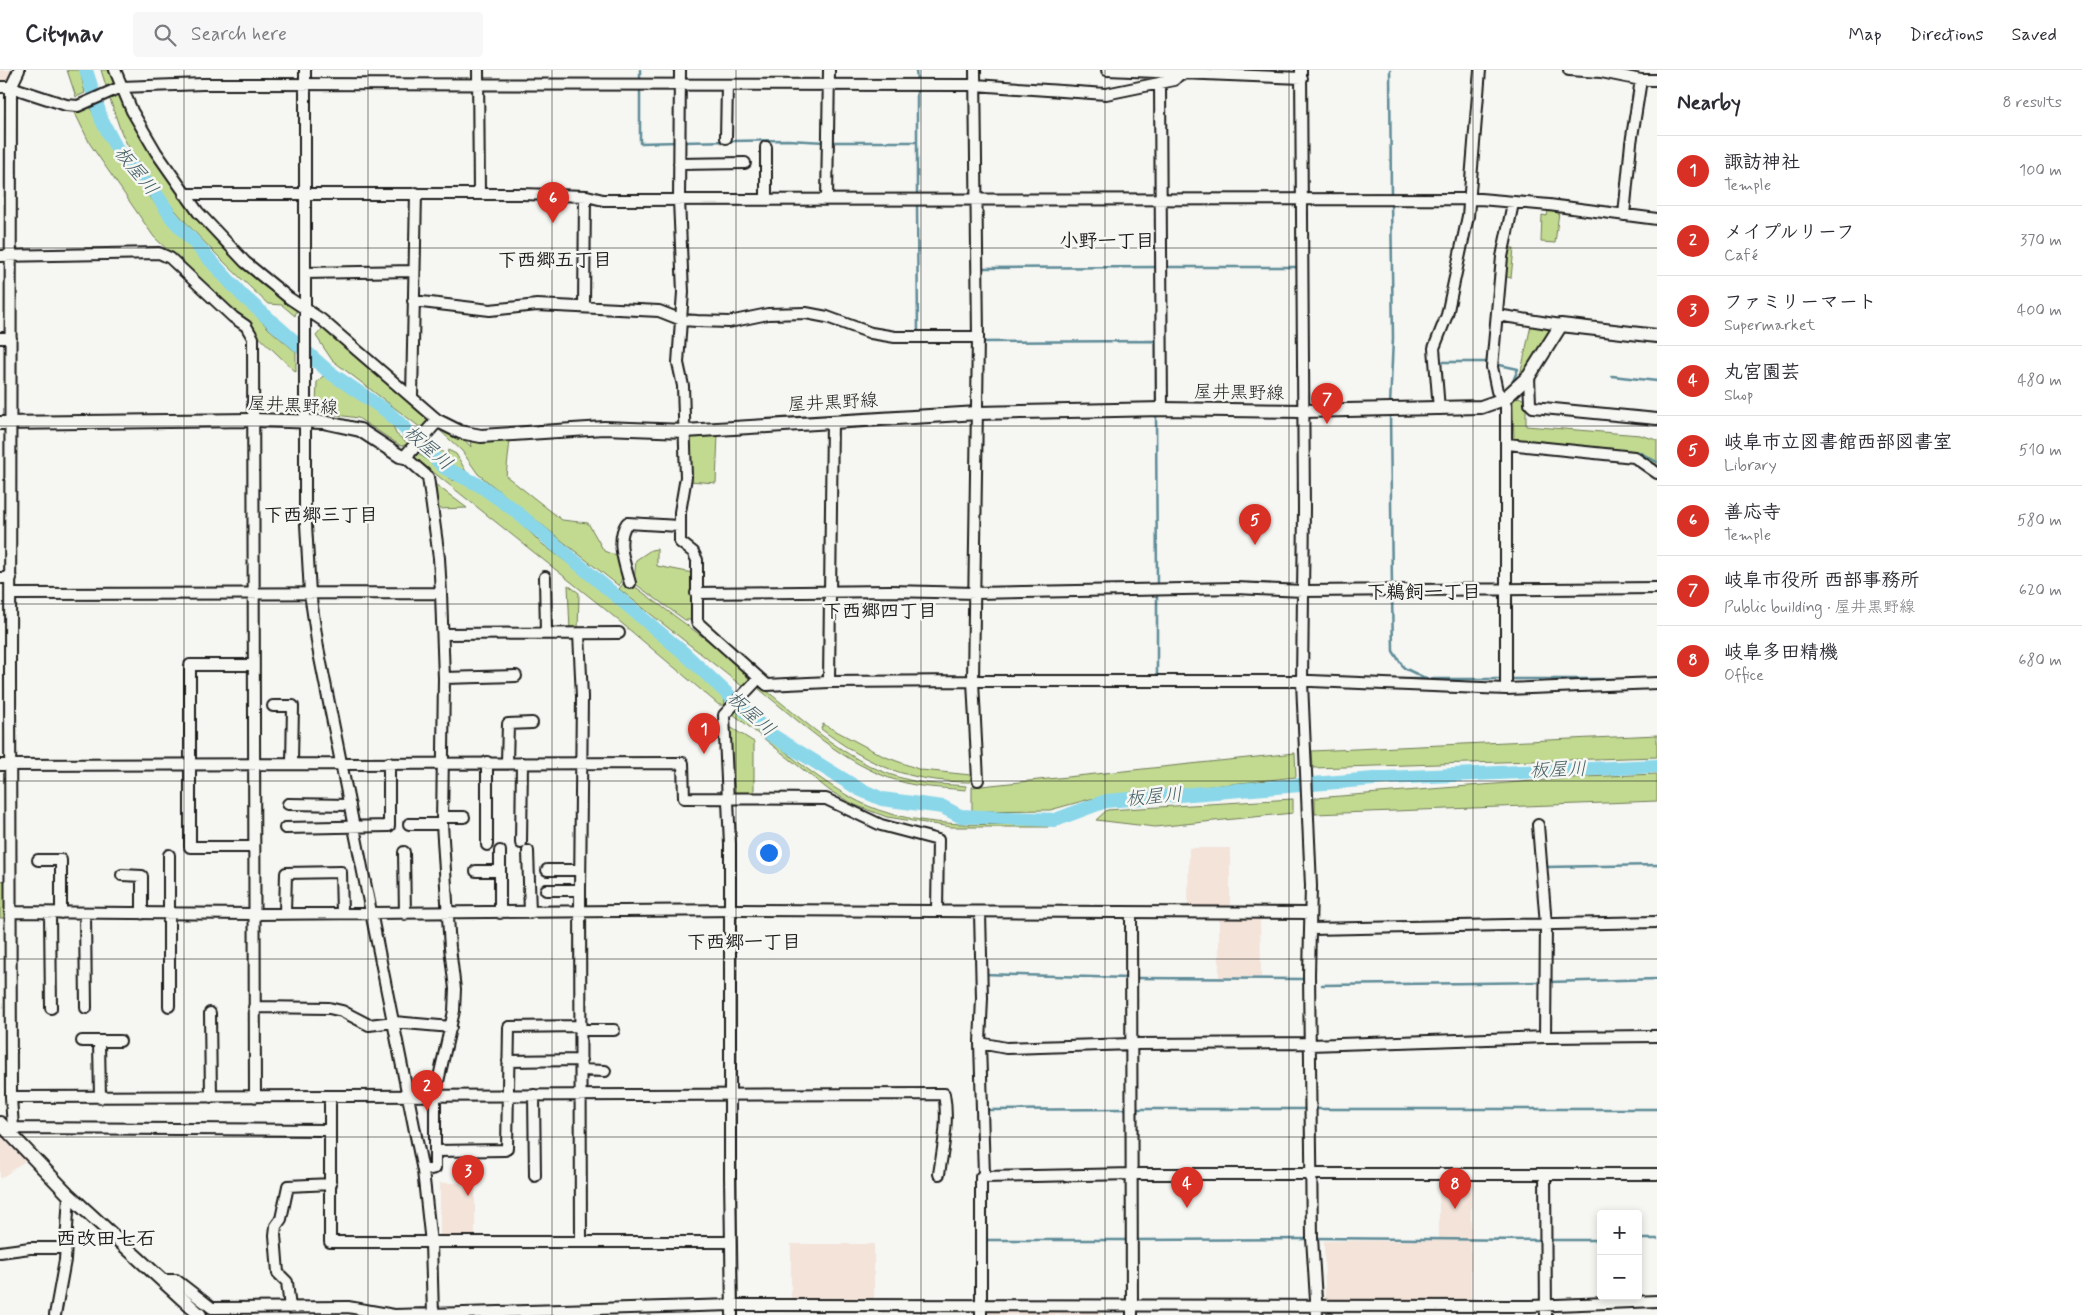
<!DOCTYPE html>
<meta charset="utf-8">
<style>
:root{--surface:#fff;--page:#f7f7f7;--text:#2b2b33;--muted:#7c7c81;--line:#e1e1e2;--accent:#d93025}
body{margin:0;font-family:Mynerve,"Klee One",sans-serif;background:var(--page);color:var(--text)}
.controls{position:absolute;right:15px;bottom:15px;display:grid;overflow:hidden;border-radius:5px;box-shadow:0 2px 8px #0003}
.controls button{width:45px;height:45px;display:grid;place-items:center;padding:0;border:0;border-bottom:1px solid var(--line);background:var(--surface);color:var(--text);font:25px sans-serif}
.you{position:absolute;left:768px;top:782px;width:18px;height:18px;margin:-12px;border:4px solid #fff;border-radius:50%;background:#1a73e8;box-shadow:0 0 0 8px #1a73e833}
.badge{display:grid;place-items:center;width:32px;height:32px;border-radius:50%;background:var(--accent);color:#fff;font-size:16px;font-weight:700}
.pin{position:absolute;translate:-50% -41px;filter:drop-shadow(0 1px 2px #0008)}
.pin::after{content:'';position:absolute;top:26px;width:18px;height:15px;background:inherit;clip-path:polygon(0 0,100% 0,50% 100%)}
.list{margin:0;padding:0;list-style:none}
h2{display:flex;justify-content:space-between;align-items:center;height:65px;margin:0;padding:0 20px;font-size:21px}
h2 small{font-size:16px;font-weight:400;color:var(--muted)}
.list li{display:grid;grid-template-columns:32px 1fr auto;gap:15px;align-items:center;box-sizing:border-box;height:70px;padding:0 20px;border-top:1px solid var(--line)}
.list b{display:block;font-size:19px;white-space:nowrap}
.list p{margin:0;font-size:16px;white-space:nowrap;color:var(--muted)}
.list em{font-size:16px;font-style:normal;color:var(--muted)}
.icon{flex:none;width:28px;height:28px;fill:none;stroke:currentColor;stroke-width:2;stroke-linecap:round;stroke-linejoin:round}
.map{position:relative;flex:none;width:1657px;height:1245px;overflow:hidden}
header{display:flex;align-items:center;gap:30px;box-sizing:border-box;height:70px;padding:0 25px;background:var(--surface);border-bottom:1px solid var(--line)}
header strong{font-size:24px}
nav{display:flex;gap:28px;margin-inline-start:auto;font-size:18px}
.search{width:350px;height:45px;background:var(--page);display:flex;align-items:center;gap:12px;box-sizing:border-box;padding:0 18px;border-radius:5px;color:var(--muted);font-size:19px}
main{display:flex}
aside{flex:1;background:var(--surface)}
.map>svg:first-child{display:block}
.built{fill:#f3e3d9}
.green{fill:#c2da90;stroke:#6f7b56}
.lines{fill:none;stroke-linecap:round;stroke-linejoin:round}
.stream{stroke:#5e8c98;stroke-width:2.5}
.river{stroke:#8ad7ea;stroke-width:14}
.minor-casing{stroke:#1c1c1c;stroke-width:14}
.major-casing{stroke:#1c1c1c;stroke-width:16}
.minor{stroke:#f6f6f2;stroke-width:10}
.major{stroke:#f6f6f2;stroke-width:12}
.grid{fill:none;stroke:#1c1c1c;stroke-width:1;stroke-opacity:0.55}
.labels{text-anchor:middle;dominant-baseline:central;stroke-width:5;stroke-linejoin:round;paint-order:stroke}
.street-label{font-size:18px;fill:#1c1c1c;stroke:#f6f6f2}
.water-label{font-size:19px;font-style:italic;fill:#425d64;stroke:#f6f6f2}
.neighbourhood-label{font-size:19px;font-weight:bold;fill:#1c1c1c;stroke:#f6f6f2}
.quarter-label{font-size:20px;font-weight:bold;fill:#1c1c1c;stroke:#f6f6f2}
</style>
<header>
<strong>Citynav</strong>
<div class="search"><svg class="icon" aria-label="search" viewBox="0 0 24 24"><circle cx="10" cy="10" r="6"/><path d="M15 15l6 6"/></svg>Search here</div>
<nav><a>Map</a><a>Directions</a><a>Saved</a></nav>
</header>
<main>
<div class="map">
<svg width="1657" height="1245" viewBox="0 0 1657 1245">
<rect width="100%" height="100%" fill="#f6f6f2"/>
<filter id="ink" filterUnits="userSpaceOnUse"><feTurbulence type="fractalNoise" baseFrequency=".02" numOctaves="2"/><feDisplacementMap in="SourceGraphic" scale="10" xChannelSelector="R" yChannelSelector="G"/><feConvolveMatrix kernelMatrix="1 2 1 2 8 2 1 2 1" color-interpolation-filters="sRGB"/></filter>
<g filter="url(#ink)">
<!-- built -->
<path class="built" d="M0 0H15L9 10H0Z
M1189 778H1230V840L1188 839Z
M1260 844 1261 907H1219V845Z
M0 1060 29 1088 0 1109Z
M1439 1108H1471V1231L1325 1232 1324 1171 1439 1170Z
M440 1113H475V1169H440Z
M791 1174H874V1233H791Z
M988 1240H1100V1245H984Z"/>
<!-- green -->
<path class="green" d="M67 0H80L85 23 76 27Z
M101 0H110L115 14 106 16Z
M120 23 134 56 178 123 208 160 231 182 237 192 263 216 297 238 295 246 282 235 268 234C216 185 163 135 127 74 119 60 115 42 109 27Z
M89 35 109 76 182 167 269 259 296 282V302L154 167 90 74 74 41Z
M1548 141 1559 142 1555 173 1541 172 1542 145 1547 146Z
M1506 178H1514L1511 208 1504 206Z
M1531 255 1551 257 1553 261 1532 294 1520 306Z
M323 258 430 350 421 358 332 290 316 266Z
M323 306 333 310 388 342 396 364 409 374 401 376 358 348 323 343 316 335 317 312Z
M1519 327 1526 331V356L1640 365 1657 370V395L1639 383 1514 369 1513 330Z
M435 356 453 357 471 377 470 370H510L506 406 562 450 588 453 604 481 619 487 623 505 619 516 478 404 462 381Z
M718 364 716 413 688 411 690 366Z
M426 368 447 386 448 380 456 384 467 403 464 407C444 397 434 390 426 368Z
M417 382 452 410 468 412 487 420 541 473 589 509 618 535 632 542 724 625 725 635H719L600 535 413 386Z
M435 414 467 438 437 439Z
M657 479V496L693 503 692 550H685L634 513 636 490 651 480Z
M626 510 730 587 750 610 743 617 619 519Z
M568 515 579 523 578 561H570Z
M762 617C807 653 852 697 909 710 927 715 947 714 966 716V720C947 718 928 718 910 714 851 701 805 656 759 619Z
M738 639C774 674 838 730 888 743 940 758 994 754 1048 754V757H951L887 747 855 735 830 721 733 644Z
M823 654 883 686 921 700 971 705 970 712C909 712 870 696 821 659Z
M730 657 754 672V726H731Z
M1657 665V687L1313 698 1312 681Z
M1295 683 1296 707 1090 729 1050 740 972 741V717Z
M1657 704V731L1315 744V728L1585 707Z
M1293 729V743L1155 757 1096 750 1107 740Z
M7 810V848H0V811Z"/>
<g class="lines">
<!-- stream -->
<path class="stream" d="M640 0V11
M916 0 917 11
M1390 0 1391 126
M640 16V73L678 72
M917 16V72
M683 72 788 70 825 72
M831 72H917V128
M917 133 918 265
M1165 197H1297
M981 198 1160 197
M919 270 921 272H970
M981 272 1156 271V334
M1439 292H1490
M1495 294 1518 299 1511 316
M1612 306 1657 311
M1390 336 1393 268 1391 131
M1156 343 1157 517
M1390 344 1392 518
M1511 349V329
M1579 376 1639 382 1657 392
M1157 522V609
M1392 524 1393 581 1404 598 1427 609H1503
M1392 609H1424
M1509 609H1633
M1545 797 1657 795
M983 904 1128 908
M1133 908 1302 909
M1548 912 1657 909
M1322 915 1543 912
M1133 1039H1308
M1313 1039H1657
M986 1040 1128 1039
M1314 1168 1544 1170
M1638 1169H1657
M985 1170H1129
M1134 1170 1309 1169
M1549 1170H1601"/>
<!-- river -->
<path class="river" d="M86 0 102 51 118 81 153 119 172 148 242 225 329 302 388 342 445 398 481 416 513 439 684 583 770 664 859 719 882 729 943 737 960 746 1055 750 1106 731 1386 708 1657 696"/>
<!-- minor casing -->
<g class="minor-casing">
<path id="minor" d="M115 0 132 41 156 82 198 142 245 192 289 228 322 250 440 352
M305 0V437L310 523 318 578 423 1101 431 1173 433 1245
M478 0 479 123
M680 0 679 130 683 222 678 293 683 316 686 407 680 442V472L693 482 697 490V552L767 615 829 612 973 611H1311L1506 619 1657 613
M975 0 978 267 973 611 978 710
M1107 0 1302 8
M1301 0 1304 438 1302 612 1311 816 1309 904 1312 1168 1317 1245
M1569 0 1601 2 1641 10H1657
M1160 14 1162 339
M0 17H11L66 35 78 36 121 17 203 14 975 15 1106 24 1174 10 1180 4V0
M726 68 727 15
M766 77V129
M679 94 745 93
M184 124H521L587 126 603 130 1480 129 1549 135 1657 149
M827 129 829 0
M1624 145 1631 73 1641 10
M0 186 159 183 170 188 233 247 246 256 253 268 255 1027
M305 203 413 201
M413 231 490 240 537 235 659 241 682 250 697 251 729 252 768 244 806 243 827 247 871 263 895 267H978
M584 237 585 126
M1497 245 1561 255
M0 268H11
M1529 306 1530 334 1533 337 1657 349
M412 327 416 123
M1439 339 1434 278 1447 245 1468 146 1480 0
M1507 374 1634 387 1657 403
M405 387 428 407 439 488 441 523 444 608 442 754 450 878 455 919 454 941 435 1025V1098L423 1101
M545 507 546 563
M0 508H11
M630 513C625 495 615 470 627 453L679 456
M696 523 890 521 976 523 1236 518 1303 521 1657 518
M10 524 441 523
M443 564 619 563
M579 564 582 627 580 820 581 1172
M444 608 516 606
M829 612 832 351
M1506 619V336L1504 329 1497 321 1492 297 1502 187 1513 133
M273 636H293L292 693
M487 692V775
M507 692 508 654 532 653
M0 695 683 693 684 728 826 729 881 755 938 770 937 841
M288 734 350 735
M442 747H464
M409 754H442
M1538 755 1546 855 1545 967
M285 758 389 756V693
M521 773 522 693
M253 777H190V595H254
M528 781 530 843
M404 782 405 844
M38 790H61V843
M547 800H580
M476 801H500
M122 805 142 806V844
M546 820H580
M10 842 254 844 741 840 1310 843
M50 843 51 938
M85 843 86 938
M285 843 286 803 341 802 342 843
M500 843V781
M980 843 982 928 980 973 984 1105 981 1107V1245
M1131 843 1132 1245
M1311 859 1657 852
M169 936V785
M254 937 329 938 342 941 369 955 394 952 451 957
M210 943 211 1027
M580 960H614
M82 971H120
M99 972 100 1028
M980 973 1006 978 1132 974 1310 973
M1310 975 1545 967 1657 966
M508 991 581 990
M581 1000 605 1001
M534 1025 535 1106
M330 1026V1172H730
M11 1027 944 1024C949 1050 943 1078 939 1104
M13 1058 11 1027 10 605 11 17 19 0
M7 1061 13 1058 330 1060
M435 1081 505 1080 507 1078 509 957 580 956
M1545 1104 1546 1245
M981 1107 1133 1104H1657
M0 1182 30 1178H66
M162 1210H176L212 1238 348 1237 394 1245 732 1235 1531 1236 1657 1231
M290 1238 287 1212 278 1203 275 1165 276 1156 281 1149 288 1116 331 1114
M55 1245 65 1190 69 1125
M732 1245 730 1107V774L724 645 759 608"/>
</g>
<!-- major casing -->
<g class="major-casing">
<path id="major" d="M0 353 252 350 323 352 360 360 400 386 405 387 435 353 440 352 460 362 481 366 604 358 685 361 978 343 1162 339 1303 341 1481 337 1504 329 1529 306 1561 255 1657 266
M0 1053 69 1125 200 1245"/>
</g>
<!-- minor -->
<use href="#minor" class="minor"/>
<!-- major -->
<use href="#major" class="major"/>
</g>
</g>
<!-- grid -->
<path class="grid" d="M184 0V1245M368 0V1245M552 0V1245M736 0V1245M921 0V1245M1105 0V1245M1289 0V1245M1473 0V1245M0 178H1657M0 356H1657M0 534H1657M0 711H1657M0 889H1657M0 1067H1657"/>
<g class="labels">
<!-- street labels -->
<g class="street-label">
<text transform="translate(1239 323) rotate(1)">屋井黒野線</text>
<text transform="translate(833 333) rotate(-3)">屋井黒野線</text>
<text transform="translate(293 336) rotate(3)">屋井黒野線</text>
</g>
<!-- water labels -->
<g class="water-label">
<text transform="translate(136 101) rotate(51)">板屋川</text>
<text transform="translate(428 378) rotate(41)">板屋川</text>
<text transform="translate(751 644) rotate(42)">板屋川</text>
<text transform="translate(1558 700) rotate(-2)">板屋川</text>
<text transform="translate(1154 727) rotate(-5)">板屋川</text>
</g>
<!-- neighbourhood labels -->
<g class="neighbourhood-label">
<text x="1107" y="171">小野一丁目</text>
<text x="555" y="190">下西郷五丁目</text>
<text x="321" y="445">下西郷三丁目</text>
<text x="1424" y="522">下鵜飼一丁目</text>
<text x="880" y="541">下西郷四丁目</text>
<text x="744" y="872">下西郷一丁目</text>
</g>
<!-- quarter labels -->
<g class="quarter-label">
<text x="106" y="1169">西改田七石</text>
</g>
</g>
</svg>
<div class="controls">
<button>+</button>
<button>−</button>
</div>
<div class="you"></div>
<div class="pin badge" style="left:704px;top:684px">1</div>
<div class="pin badge" style="left:427px;top:1041px">2</div>
<div class="pin badge" style="left:468px;top:1126px">3</div>
<div class="pin badge" style="left:1187px;top:1138px">4</div>
<div class="pin badge" style="left:1255px;top:475px">5</div>
<div class="pin badge" style="left:553px;top:153px">6</div>
<div class="pin badge" style="left:1327px;top:354px">7</div>
<div class="pin badge" style="left:1455px;top:1139px">8</div>
</div>
<aside>
<h2>Nearby<small>8 results</small></h2>
<ul class="list">
<li><span class="badge">1</span><div><b>諏訪神社</b><p>Temple</p></div><em>100 m</em></li>
<li><span class="badge">2</span><div><b>メイプルリーフ</b><p>Café</p></div><em>370 m</em></li>
<li><span class="badge">3</span><div><b>ファミリーマート</b><p>Supermarket</p></div><em>400 m</em></li>
<li><span class="badge">4</span><div><b>丸宮園芸</b><p>Shop</p></div><em>480 m</em></li>
<li><span class="badge">5</span><div><b>岐阜市立図書館西部図書室</b><p>Library</p></div><em>510 m</em></li>
<li><span class="badge">6</span><div><b>善応寺</b><p>Temple</p></div><em>580 m</em></li>
<li><span class="badge">7</span><div><b>岐阜市役所 西部事務所</b><p>Public building · 屋井黒野線</p></div><em>620 m</em></li>
<li><span class="badge">8</span><div><b>岐阜多田精機</b><p>Office</p></div><em>680 m</em></li>
</ul>
</aside>
</main>
